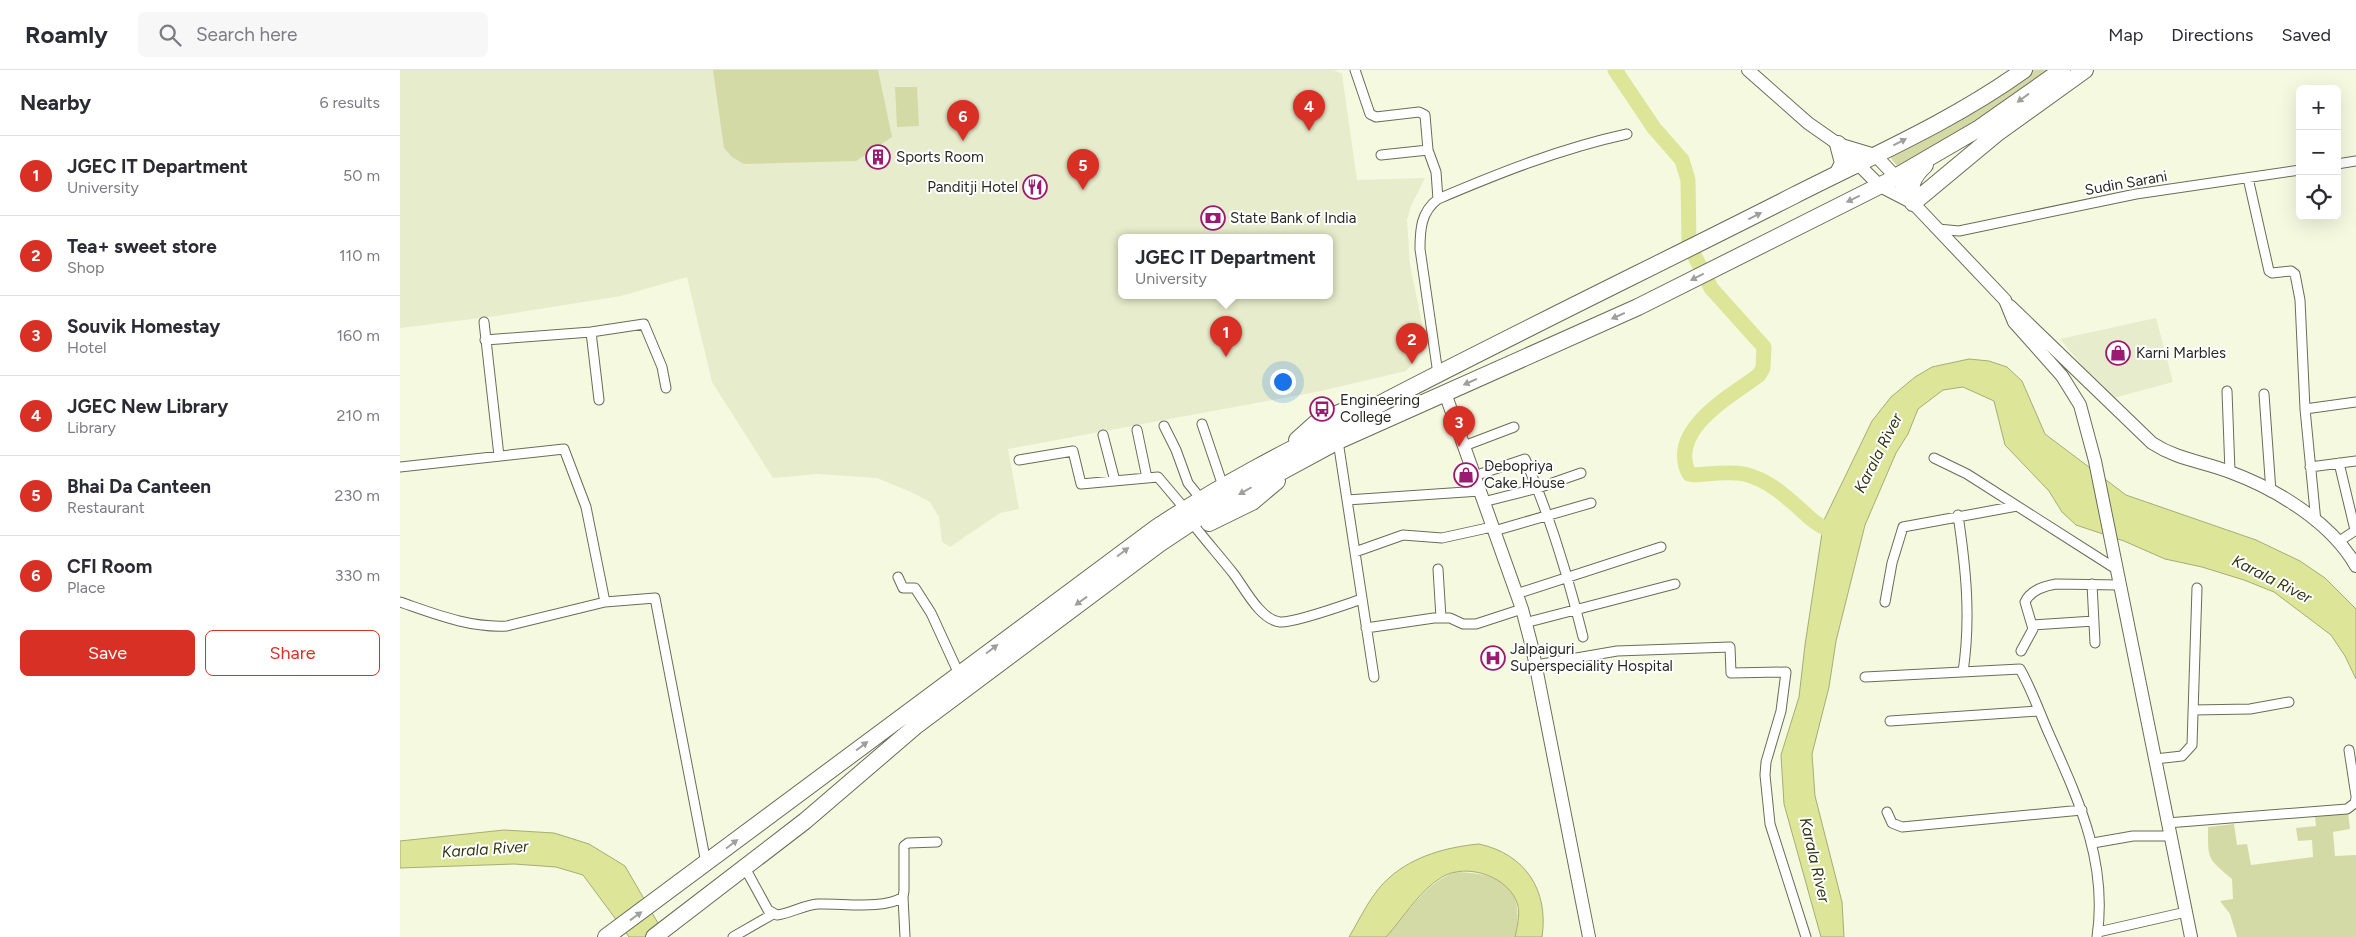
<!DOCTYPE html>
<meta charset="utf-8">
<style>
:root{--surface:#fff;--page:#f7f7f7;--text:#2b2b33;--muted:#7c7c81;--line:#e1e1e2;--accent:#d93025}
body{margin:0;font-family:Figtree,sans-serif;background:var(--page);color:var(--text)}
.controls{position:absolute;right:15px;top:15px;display:grid;overflow:hidden;border-radius:8px;box-shadow:0 5px 20px #0002}
.controls button{width:45px;height:45px;display:grid;place-items:center;padding:0;border:0;border-bottom:1px solid var(--line);background:var(--surface);color:var(--text);font:25px sans-serif}
.you{position:absolute;left:882px;top:311px;width:18px;height:18px;margin:-12px;border:4px solid #fff;border-radius:50%;background:#1a73e8;box-shadow:0 0 0 8px #1a73e833}
.badge{display:grid;place-items:center;width:32px;height:32px;border-radius:50%;background:var(--accent);color:#fff;font-size:16px;font-weight:700}
.pin{position:absolute;translate:-50% -41px;filter:drop-shadow(0 1px 2px #0008)}
.pin::after{content:'';position:absolute;top:26px;width:18px;height:15px;background:inherit;clip-path:polygon(0 0,100% 0,50% 100%)}
.popup{position:absolute;left:718px;top:164px;width:215px;height:65px;box-sizing:border-box;display:grid;place-content:center;border-radius:8px;background:var(--surface);filter:drop-shadow(0 1px 4px #0005);font-size:16px;white-space:nowrap;color:var(--muted)}
.popup b{font-size:19px;color:var(--text)}
.popup::after{content:'';position:absolute;left:50%;top:100%;margin-left:-10px;border:10px solid transparent;border-top-color:var(--surface)}
.list{margin:0;padding:0;list-style:none}
h2{display:flex;justify-content:space-between;align-items:center;height:65px;margin:0;padding:0 20px;font-size:21px}
h2 small{font-size:16px;font-weight:400;color:var(--muted)}
.list li{display:grid;grid-template-columns:32px 1fr auto;gap:15px;align-items:center;box-sizing:border-box;height:80px;padding:0 20px;border-top:1px solid var(--line)}
.list b{display:block;font-size:19px;white-space:nowrap}
.list p{margin:0;font-size:16px;white-space:nowrap;color:var(--muted)}
.list em{font-size:16px;font-style:normal;color:var(--muted)}
.actions{display:flex;gap:10px;padding:15px 20px}
.actions a{flex:1;padding:11px 0;border:1px solid var(--accent);border-radius:8px;text-align:center;font-size:18px;color:var(--accent)}
.actions .main{background:var(--accent);color:#fff}
.icon{flex:none;width:28px;height:28px;fill:none;stroke:currentColor;stroke-width:2;stroke-linecap:round;stroke-linejoin:round}
.map{position:relative;flex:none;width:1956px;height:867px;overflow:hidden}
header{display:flex;align-items:center;gap:30px;box-sizing:border-box;height:70px;padding:0 25px;background:var(--surface);border-bottom:1px solid var(--line)}
header strong{font-size:24px}
nav{display:flex;gap:28px;margin-inline-start:auto;font-size:18px}
.search{width:350px;height:45px;background:var(--page);display:flex;align-items:center;gap:12px;box-sizing:border-box;padding:0 18px;border-radius:8px;color:var(--muted);font-size:19px}
main{display:flex}
aside{flex:1;background:var(--surface)}
.map>svg:first-child{display:block}
.built{fill:#e7eccc;fill-rule:evenodd}
.green{fill:#d4daa6}
.water{fill:#dce598;stroke:#a6ad74}
.lines{fill:none;stroke-linecap:round;stroke-linejoin:round}
.river{stroke:#dce598;stroke-width:15}
.street-casing{stroke:#6a6d57;stroke-width:11}
.secondary-casing{stroke:#6a6d57;stroke-width:14}
.highway-casing{stroke:#6a6d57;stroke-width:18}
.street{stroke:#fff;stroke-width:9}
.secondary{stroke:#fff;stroke-width:12}
.highway{stroke:#fff;stroke-width:16}
.oneway{fill:#9f9f9b}
.labels{text-anchor:middle;dominant-baseline:central;stroke-width:4;stroke-linejoin:round;paint-order:stroke}
.poi-label{font-size:15px;fill:#292a21;stroke:#fff;text-anchor:start}
.street-label{font-size:15px;fill:#292a21;stroke:#fff}
.water-label{font-size:16px;font-style:italic;fill:#333615;stroke:#fff}
</style>
<header>
<strong>Roamly</strong>
<div class="search"><svg class="icon" aria-label="search" viewBox="0 0 24 24"><circle cx="10" cy="10" r="6"/><path d="M15 15l6 6"/></svg>Search here</div>
<nav><a>Map</a><a>Directions</a><a>Saved</a></nav>
</header>
<main>
<aside>
<h2>Nearby<small>6 results</small></h2>
<ul class="list">
<li><span class="badge">1</span><div><b>JGEC IT Department</b><p>University</p></div><em>50 m</em></li>
<li><span class="badge">2</span><div><b>Tea+ sweet store</b><p>Shop</p></div><em>110 m</em></li>
<li><span class="badge">3</span><div><b>Souvik Homestay</b><p>Hotel</p></div><em>160 m</em></li>
<li><span class="badge">4</span><div><b>JGEC New Library</b><p>Library</p></div><em>210 m</em></li>
<li><span class="badge">5</span><div><b>Bhai Da Canteen</b><p>Restaurant</p></div><em>230 m</em></li>
<li><span class="badge">6</span><div><b>CFI Room</b><p>Place</p></div><em>330 m</em></li>
</ul>
<div class="actions"><a class="main">Save</a><a>Share</a></div>
</aside>
<div class="map">
<svg width="1956" height="867" viewBox="0 0 1956 867">
<rect width="100%" height="100%" fill="#f5f9e0"/>
<!-- built -->
<path class="built" d="M0 0H934L942 4 957 110 1025 108 1011 136 1007 150 1010 195 1027 277 1006 301 921 321 608 379 619 439 600 443 550 477 542 472 539 447 530 432 511 422 477 408 417 404 373 408 312 312 287 207 221 226 96 246 0 258ZM722 168H930V226H722Z
M1756 248 1773 312 1710 329 1660 269Z"/>
<!-- green -->
<path class="green" d="M313 0H478L492 67 456 91 344 94 332 87 324 78Z
M1630 0H1652L1610 31 1497 96 1488 84Z
M495 17H517L519 56 497 57Z
M1948 743 1950 759 1933 762 1935 786 1956 785V867H1837L1830 844 1820 831 1833 829 1832 809C1807 788 1808 790 1808 757L1834 754 1837 775 1847 774 1851 795 1913 787 1912 770 1898 771 1896 758 1916 756 1915 747Z
M1055 802C1102 803 1126 817 1115 867H986C1008 843 1024 814 1055 802Z"/>
<!-- water -->
<path class="water" d="M1569 289 1589 291 1607 297 1622 311 1645 364 1726 425 1856 470 1900 491 1925 508 1956 539V609L1945 586 1931 565 1874 522 1844 510 1802 497 1765 489 1724 471 1676 455 1662 442 1649 421 1605 375 1594 331 1563 317 1543 320 1518 339 1508 364 1496 383 1465 455 1436 571 1429 617 1412 684 1415 726 1442 832 1444 867H1421L1384 734 1381 685 1399 627 1405 575 1424 450 1472 351 1491 327 1515 307 1532 297Z
M104 760 154 763 189 774 225 796 266 867H229L183 805 156 797 114 794 0 798V771Z
M1079 774C1125 784 1149 820 1142 867H1115C1117 858 1120 845 1118 836 1111 807 1067 792 1042 807 1019 821 1004 847 986 867H949C961 847 972 822 990 807 1014 786 1047 777 1079 774Z"/>
<g class="lines">
<!-- river -->
<path class="river" d="M1215 0 1254 58 1282 90 1288 110 1289 175 1311 218 1364 277 1363 298 1359 305C1331 326 1267 360 1289 404L1294 405C1310 404 1328 401 1344 404 1371 410 1391 431 1411 449 1419 456 1431 461 1441 467"/>
<!-- street casing -->
<g class="street-casing">
<path id="street" d="M955 0 970 44 976 47 1019 42 1025 45 1028 80 1036 102 1038 129C1021 142 1020 159 1020 179L1038 304
M981 85 1028 80
M1937 94 1956 91
M1848 108 1869 201 1872 203 1891 201 1895 204 1900 230 1905 339 1916 452
M1038 129C1099 103 1162 78 1227 64
M1538 159 1559 161 1736 124 1900 100
M84 252 99 386
M191 262 199 330
M85 270 191 262 244 254 262 297 266 318
M1827 321 1830 402
M1864 324 1871 422
M1905 339 1956 332
M802 354 823 416
M764 356 776 380 788 413 801 429
M737 360 747 408
M703 365 715 411
M938 371 974 607
M1064 376 1114 357
M1534 388 1567 404 1716 499
M619 390 673 381 681 414 758 407 785 439
M1939 393 1955 460
M0 397 164 379 186 437 205 532 255 528 306 793
M1910 397 1956 391
M1074 406 1125 389C1150 446 1168 506 1183 567
M947 430 1080 421
M1083 432 1138 418 1181 403
M1558 445C1566 499 1571 548 1563 602
M796 458C808 473 821 488 833 503 844 517 860 550 880 552 895 553 944 535 962 529
M1094 461 1191 433
M1938 472 1956 460
M955 482 1003 465 1042 468 1092 457
M1038 499 1041 548
M498 507 503 518H515L531 543 559 604
M1692 514 1695 573
M1116 524 1261 477
M0 532C35 544 69 558 107 556L205 532
M1485 532 1492 493 1503 457 1617 436
M1125 553 1275 514
M1632 555 1694 551
M966 558 1034 548H1050L1063 554H1076L1122 539
M1621 581 1633 559 1625 532C1630 521 1644 516 1656 514L1719 515
M1136 595 1217 581 1330 577 1331 603 1386 602 1381 641 1366 692 1365 705 1370 754 1406 867
M1465 607 1620 599C1632 620 1640 644 1650 666 1679 731 1708 793 1697 867
M1793 640 1850 639 1889 632
M1490 651 1639 641
M1949 680 1956 726
M1755 689 1782 686 1792 675 1797 518
M1487 742 1492 753 1502 757 1682 740
M1767 753 1947 739 1955 733 1956 728
M1693 773 1733 766H1770
M345 798 368 840 377 845C391 843 404 835 418 834 442 833 484 840 503 827L504 821V776L508 773 537 772
M503 827 505 867
M1698 862 1786 842
M333 867 373 844"/>
</g>
<!-- secondary casing -->
<g class="secondary-casing">
<path id="secondary" d="M1348 0 1408 53 1438 74 1480 116 1513 133 1496 107 1475 85 1438 74
M1513 133 1605 230 1614 252 1662 306 1680 335 1695 391 1791 867
M1610 236 1752 373C1778 390 1802 391 1830 402 1876 419 1931 452 1956 496
M1045 323 1122 539 1132 577 1189 867"/>
</g>
<!-- highway casing -->
<g class="highway-casing">
<path id="highway" d="M1438 74 1443 93 1438 103
M1525 95C1512 107 1509 116 1513 133L1596 64 1685 0
M897 370 916 353 948 339
M809 453 852 432 877 411
M206 867 756 458C826 411 901 374 976 336 1114 264 1255 196 1395 125 1472 86 1553 51 1624 0
M254 867 405 751 517 655 759 474 807 442 938 371 1238 237 1487 112 1578 59 1662 0"/>
</g>
<!-- street -->
<use href="#street" class="street"/>
<!-- secondary -->
<use href="#secondary" class="secondary"/>
<!-- highway -->
<use href="#highway" class="highway"/>
</g>
<!-- one-way arrows -->
<defs><path id="oneway-solid" d="M-6-.8H1V-3.2L6.5 0L1 3.2V.8H-6Z" transform="scale(1.25)"/></defs>
<g class="oneway">
<use href="#oneway-solid" transform="translate(1623 28) rotate(144)"/>
<use href="#oneway-solid" transform="translate(1500 72) rotate(-27)"/>
<use href="#oneway-solid" transform="translate(1453 129) rotate(154)"/>
<use href="#oneway-solid" transform="translate(1355 146) rotate(-27)"/>
<use href="#oneway-solid" transform="translate(1297 207) rotate(153)"/>
<use href="#oneway-solid" transform="translate(1218 246) rotate(156)"/>
<use href="#oneway-solid" transform="translate(1070 312) rotate(156)"/>
<use href="#oneway-solid" transform="translate(845 421) rotate(150)"/>
<use href="#oneway-solid" transform="translate(723 482) rotate(-37)"/>
<use href="#oneway-solid" transform="translate(681 531) rotate(144)"/>
<use href="#oneway-solid" transform="translate(592 579) rotate(-37)"/>
<use href="#oneway-solid" transform="translate(462 676) rotate(-37)"/>
<use href="#oneway-solid" transform="translate(332 774) rotate(-37)"/>
<use href="#oneway-solid" transform="translate(236 846) rotate(-36)"/>
</g>
<!-- icons -->
<defs>
<g id="building-ring" transform="scale(1.25)"><circle r="9.5" fill="#fff" stroke="#9a1b71" stroke-width="1.5"/><path d="M-4-6H4V6H1V3H-1V6H-4ZM-2.5-4.3h1.7v1.8h-1.7ZM.8-4.3h1.7v1.8H.8ZM-2.5-1h1.7V.8h-1.7ZM.8-1h1.7V.8H.8Z" fill="#9a1b71"/></g>
<g id="restaurant-ring" transform="scale(1.25)"><circle r="9.5" fill="#fff" stroke="#9a1b71" stroke-width="1.5"/><path d="M-5-6h1v4h1v-4h1v4h1v-4h1v5L-1.5 .5V6h-2V.5L-5-1ZM5-6V6H3V1.5H1.5Q1.5-4 5-6Z" fill="#9a1b71"/></g>
<g id="bank-ring" transform="scale(1.25)"><circle r="9.5" fill="#fff" stroke="#9a1b71" stroke-width="1.5"/><path d="M-6-4H6V4H-6ZM0-2.3a2.3 2.3 0 1 0 0 4.6a2.3 2.3 0 1 0 0-4.6Z" fill="#9a1b71"/></g>
<g id="shop-ring" transform="scale(1.25)"><circle r="9.5" fill="#fff" stroke="#9a1b71" stroke-width="1.5"/><path d="M-5-2.5h2.3a2.7 3.5 0 0 1 5.4 0H5L5.5 6h-11ZM-1.5-2.5h3a1.5 2.3 0 0 0-3 0Z" fill="#9a1b71"/></g>
<g id="bus-ring" transform="scale(1.25)"><circle r="9.5" fill="#fff" stroke="#9a1b71" stroke-width="1.5"/><path d="M-5-6H5V4H4V6H2V4H-2V6H-4V4H-5ZM-3.5-4V0h7V-4ZM-3.5 1.2v1.5H-2V1.2ZM2 1.2v1.5H3.5V1.2Z" fill="#9a1b71"/></g>
<g id="hospital-ring" transform="scale(1.25)"><circle r="9.5" fill="#fff" stroke="#9a1b71" stroke-width="1.5"/><path d="M-5-5h3v3.5h4V-5h3V5h-3V1.5h-4V5h-3Z" fill="#9a1b71"/></g>
</defs>
<g fill-rule="evenodd">
<use href="#building-ring" x="478" y="87"/>
<use href="#restaurant-ring" x="635" y="117"/>
<use href="#bank-ring" x="813" y="148"/>
<use href="#shop-ring" x="1718" y="283"/>
<use href="#bus-ring" x="922" y="339"/>
<use href="#shop-ring" x="1066" y="405"/>
<use href="#hospital-ring" x="1093" y="588"/>
</g>
<g class="labels">
<!-- poi labels -->
<g class="poi-label">
<text x="496" y="87">Sports Room</text>
<text x="618" y="117" text-anchor="end">Panditji Hotel</text>
<text x="830" y="148">State Bank of India</text>
<text x="1736" y="283">Karni Marbles</text>
<text x="940" y="330">Engineering<tspan x="940" dy="17">College</tspan></text>
<text x="1084" y="396">Debopriya<tspan x="1084" dy="17">Cake House</tspan></text>
<text x="1110" y="579">Jalpaiguri<tspan x="1110" dy="17">Superspeciality Hospital</tspan></text>
</g>
<!-- street labels -->
<g class="street-label">
<text transform="translate(1726 113) rotate(-10)">Sudin Sarani</text>
</g>
<!-- water labels -->
<g class="water-label">
<text transform="translate(1478 383) rotate(-63)">Karala River</text>
<text transform="translate(1872 509) rotate(27)">Karala River</text>
<text transform="translate(85 779) rotate(-4)">Karala River</text>
<text transform="translate(1415 790) rotate(77)">Karala River</text>
</g>
</g>
</svg>
<div class="controls">
<button>+</button>
<button>−</button>
<button><svg class="icon" aria-label="locate" viewBox="0 0 24 24"><circle cx="12" cy="12" r="6"/><path d="M12 2v4M12 18v4M2 12h4M18 12h4"/></svg></button>
</div>
<div class="you"></div>
<div class="pin badge" style="left:826px;top:287px">1</div>
<div class="popup"><b>JGEC IT Department</b>University</div>
<div class="pin badge" style="left:1012px;top:294px">2</div>
<div class="pin badge" style="left:1059px;top:377px">3</div>
<div class="pin badge" style="left:909px;top:61px">4</div>
<div class="pin badge" style="left:683px;top:120px">5</div>
<div class="pin badge" style="left:563px;top:71px">6</div>
</div>
</main>
